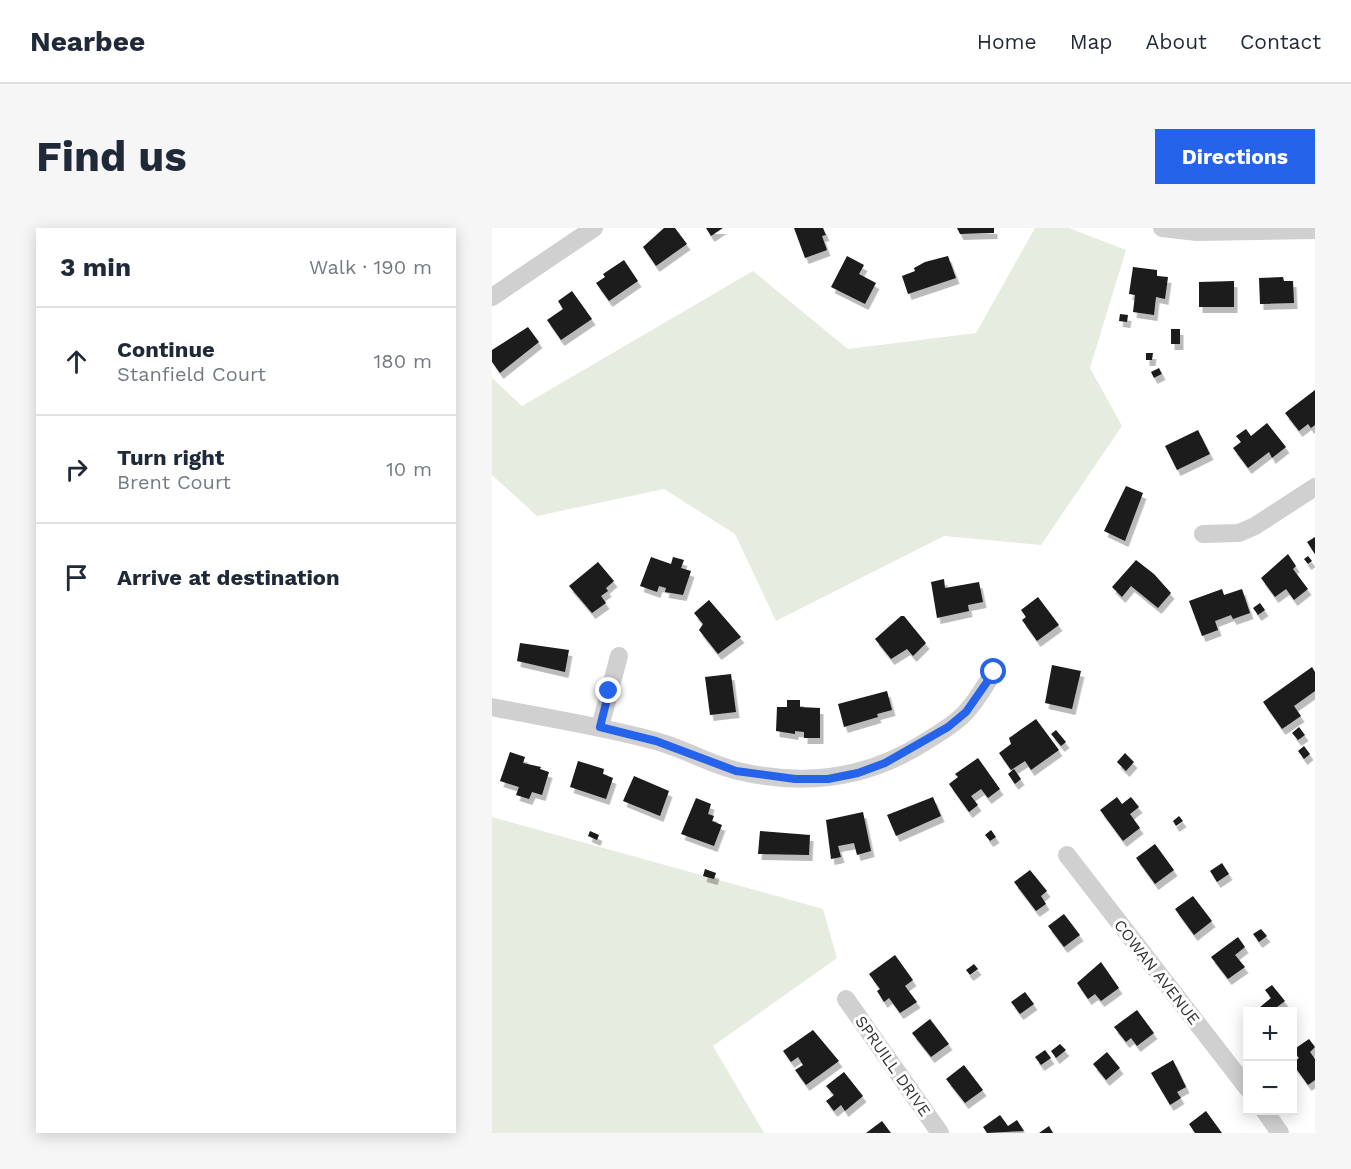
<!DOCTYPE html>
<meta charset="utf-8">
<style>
:root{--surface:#fff;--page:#f6f6f7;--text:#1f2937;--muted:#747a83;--line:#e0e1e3;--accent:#2563eb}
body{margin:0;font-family:"Work Sans",sans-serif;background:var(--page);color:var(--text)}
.controls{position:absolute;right:18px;bottom:18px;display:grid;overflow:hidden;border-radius:0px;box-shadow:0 3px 15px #0003}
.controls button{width:54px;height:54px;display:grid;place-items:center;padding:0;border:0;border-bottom:2px solid var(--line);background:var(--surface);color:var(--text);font:30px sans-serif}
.stop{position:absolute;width:18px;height:18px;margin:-14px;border:4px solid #2563eb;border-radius:50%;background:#fff}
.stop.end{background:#2563eb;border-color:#fff;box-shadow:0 2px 6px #0008}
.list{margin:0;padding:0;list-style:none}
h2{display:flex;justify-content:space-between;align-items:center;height:78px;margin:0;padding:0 24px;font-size:26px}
h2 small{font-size:20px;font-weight:400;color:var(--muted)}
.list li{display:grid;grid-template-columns:39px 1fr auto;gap:18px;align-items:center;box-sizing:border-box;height:108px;padding:0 24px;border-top:2px solid var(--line)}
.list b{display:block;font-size:22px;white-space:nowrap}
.list p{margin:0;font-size:20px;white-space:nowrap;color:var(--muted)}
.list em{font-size:20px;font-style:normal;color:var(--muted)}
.icon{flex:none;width:33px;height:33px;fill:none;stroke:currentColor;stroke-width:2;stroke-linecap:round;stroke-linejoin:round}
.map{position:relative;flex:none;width:823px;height:905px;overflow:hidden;border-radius:0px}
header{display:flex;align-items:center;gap:36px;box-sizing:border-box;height:84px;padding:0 30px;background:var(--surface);border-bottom:2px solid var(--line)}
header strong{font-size:28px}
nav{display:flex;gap:33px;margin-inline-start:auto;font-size:21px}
.intro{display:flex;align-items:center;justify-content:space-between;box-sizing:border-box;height:144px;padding:0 36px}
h1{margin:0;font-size:42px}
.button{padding:15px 27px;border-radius:0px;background:var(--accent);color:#fff;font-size:21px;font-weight:700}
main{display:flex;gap:36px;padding:0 36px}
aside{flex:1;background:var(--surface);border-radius:0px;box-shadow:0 3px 15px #0003}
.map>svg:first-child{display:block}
.green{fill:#e6ecdf}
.building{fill:#1a1a1a;filter:url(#shadow)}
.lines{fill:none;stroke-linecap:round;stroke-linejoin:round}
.street{stroke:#d0d0d0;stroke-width:18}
.route{stroke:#2563eb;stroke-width:8}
.labels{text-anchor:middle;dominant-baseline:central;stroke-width:6;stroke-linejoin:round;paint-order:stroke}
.street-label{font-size:16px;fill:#333;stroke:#fff}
</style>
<header>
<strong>Nearbee</strong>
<nav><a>Home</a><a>Map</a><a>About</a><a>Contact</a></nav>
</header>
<div class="intro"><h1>Find us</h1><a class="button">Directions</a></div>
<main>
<aside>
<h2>3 min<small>Walk · 190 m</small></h2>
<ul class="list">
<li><svg class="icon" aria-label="ahead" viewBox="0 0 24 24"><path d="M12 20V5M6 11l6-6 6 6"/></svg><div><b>Continue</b><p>Stanfield Court</p></div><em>180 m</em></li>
<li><svg class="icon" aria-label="right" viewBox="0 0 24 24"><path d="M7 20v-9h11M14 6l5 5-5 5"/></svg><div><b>Turn right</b><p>Brent Court</p></div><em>10 m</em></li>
<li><svg class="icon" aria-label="arrive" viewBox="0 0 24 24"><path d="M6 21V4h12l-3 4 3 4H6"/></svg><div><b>Arrive at destination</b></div></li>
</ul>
</aside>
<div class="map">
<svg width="823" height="905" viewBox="0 0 823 905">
<defs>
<filter id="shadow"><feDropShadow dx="3.5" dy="6" stdDeviation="0" flood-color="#0004"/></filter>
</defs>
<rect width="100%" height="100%" fill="#fff"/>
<!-- green -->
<path class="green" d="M543 0H577L634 22 598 140 630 198 549 317 452 308 284 393 243 306 172 261 45 288 0 247V150L30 178 261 43 356 121 484 105Z
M0 589 331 681 345 730 221 818 272 905H0Z"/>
<!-- building -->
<path class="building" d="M172 0H183L195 16 164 38 151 19Z
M214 0H231L219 8Z
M302 0H331L334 7 330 8 335 22 313 30Z
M465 0H502V5L468 6Z
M355 28 372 37 367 46 384 55 373 76 339 59Z
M456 28 464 50 416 66 410 48 423 43 422 40 433 34Z
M132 32 146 53 117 73 104 55 113 49 111 46Z
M641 39 665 42V48L676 49 673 71 664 69 662 87 641 84 643 67 637 66Z
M791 49 792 53H801L802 75 768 76 767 50Z
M742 53V79H707V54Z
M80 63 100 91 69 112 55 92 71 81 66 73Z
M628 86 636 87 635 94 627 93Z
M36 99 47 114 8 145 0 134V122Z
M679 101H688V116H679Z
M654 125H661L660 132H654Z
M667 140 670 146 662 150 659 144Z
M823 162V197L819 200 816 196 807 203 793 185Z
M775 195 794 219 780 230 777 224 756 240 741 220 749 214 744 208 754 201 759 208Z
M706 202 718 226 685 242 673 218Z
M634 258 651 265 633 313 612 303Z
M823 309V326L815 314Z
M796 326 804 338 801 341 816 361 802 372 794 361 783 369 769 350Z
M816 328 820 333 816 336 812 331Z
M159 329 179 336 181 329 192 332 189 340 199 343 191 367 173 364 174 360 167 358 165 364 148 358Z
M644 332 662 346 679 365 666 380 639 358 630 369 620 359Z
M106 334 122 353 114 360 116 363 109 368 114 375 100 385 77 358Z
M452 351 453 360 487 354 491 374 476 377 477 383 445 390 439 354Z
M730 361 732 367 750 361 758 385 741 391 739 387 723 393 726 402 710 408 697 373Z
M546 369 567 397 545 413 530 392 534 389 529 382Z
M217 372 249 409 226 426 207 402 211 396 202 385Z
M768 375 773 382 766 387 761 380Z
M409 388H412L434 415 421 428 415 421 399 431 383 411Z
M28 415 77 422 73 444 25 433Z
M560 437 589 443 580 481 553 475Z
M820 439 823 444V463L802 478 809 488 790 501 771 474Z
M239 446 244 484 218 487 213 449Z
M395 463 400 482 385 486 386 489 352 499 346 476Z
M295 472H308V479L328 480V510H312V504L303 503V506L284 503 285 479H295Z
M544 491 567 522 539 542 533 533 519 542 507 525 519 516 517 510Z
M807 499 813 507 806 512 800 505Z
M564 502 574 514 569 518 559 506Z
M812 518 818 526 812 531 806 523Z
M18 524 33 529 31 535 49 539 48 541 57 544 50 567 40 564 37 571 24 567 27 559 8 553Z
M633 525 642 534 634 543 625 534Z
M486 530 508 561 496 570 489 561 479 568 486 577 477 584 457 556 466 549 463 546Z
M86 533 112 541 111 546 121 550 114 571 78 559Z
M522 541 529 551 523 556 516 546Z
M142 548 177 563 168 588 131 573Z
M441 569 449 588 404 608 395 587Z
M625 569 630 576 639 569 647 579 638 586 648 600 631 613 608 582Z
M204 570 219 576 216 586 222 588 220 593 230 597 222 618 189 606Z
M371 584 379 623 365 627 362 615 346 618 349 629 339 631 334 592Z
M687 588 691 593 684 598 681 593Z
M499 602 504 609 498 613 493 607Z
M98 603 107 607 105 612 96 608Z
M268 603 318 607 317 627 266 626Z
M663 616 682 642 663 656 644 630Z
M730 635 737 646 725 654 718 643Z
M213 641 224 645 222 651 211 648Z
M538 642 555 663 549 668 554 676 544 683 522 654Z
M701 668 720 693 702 707 683 681Z
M572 686 588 707 572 719 556 698Z
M769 701 775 708 767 714 761 706Z
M746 709 753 719 743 727 753 739 736 751 719 729Z
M403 727 421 752 413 758 425 774 408 785 397 770 392 774 385 763 388 761 377 746Z
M609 734 627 760 609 773 603 766 596 771 585 755Z
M482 736 486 741 478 747 474 742Z
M780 757 793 773 785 779 789 784H762L779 770 773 762Z
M533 764 542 776 528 786 519 774Z
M645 782 662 805 645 818 639 810 634 814 622 799Z
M438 791 457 816 439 829 420 805Z
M321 802 347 833 314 857 303 842 311 837 306 829 299 834 291 823Z
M817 811 823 819 818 824 823 831V852L816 857 800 835 807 830 801 822Z
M568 816 574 822 564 830 559 823Z
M553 822 559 830 549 837 543 829Z
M615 824 628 840 614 852 601 836Z
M681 832 694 859 685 864 689 870 678 877 659 845Z
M472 837 491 862 473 875 454 851Z
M352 844 371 868 353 883 349 877 342 883 334 873 342 867 334 858Z
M714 883 730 905H703L697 896Z
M508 887 516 898 525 892 532 903 495 905 491 899Z
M390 893 399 905H374Z
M557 898 561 905H547Z"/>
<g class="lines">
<!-- street -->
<path class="street" d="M670 0 705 4 823 2
M0 69 102 0
M711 306 747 305 763 298 823 259
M0 479C54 490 107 498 160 512 190 519 216 536 246 543 313 559 375 551 433 514 447 505 462 497 473 485 485 473 493 457 502 444
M108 499 127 428
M575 627 756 861
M354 771 448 905
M772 882 788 905"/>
</g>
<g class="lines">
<!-- route -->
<path class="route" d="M117 463 108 499 164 513 244 543 303 551H336L366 545 393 535 456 499 474 484 502 444"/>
</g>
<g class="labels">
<!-- street labels -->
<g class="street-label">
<text transform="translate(665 744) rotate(52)">COWAN AVENUE</text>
<text transform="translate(401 838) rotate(55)">SPRUILL DRIVE</text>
</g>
</g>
</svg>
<div class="controls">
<button>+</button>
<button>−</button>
</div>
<div class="stop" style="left:502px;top:444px"></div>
<div class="stop end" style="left:117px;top:463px"></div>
</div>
</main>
